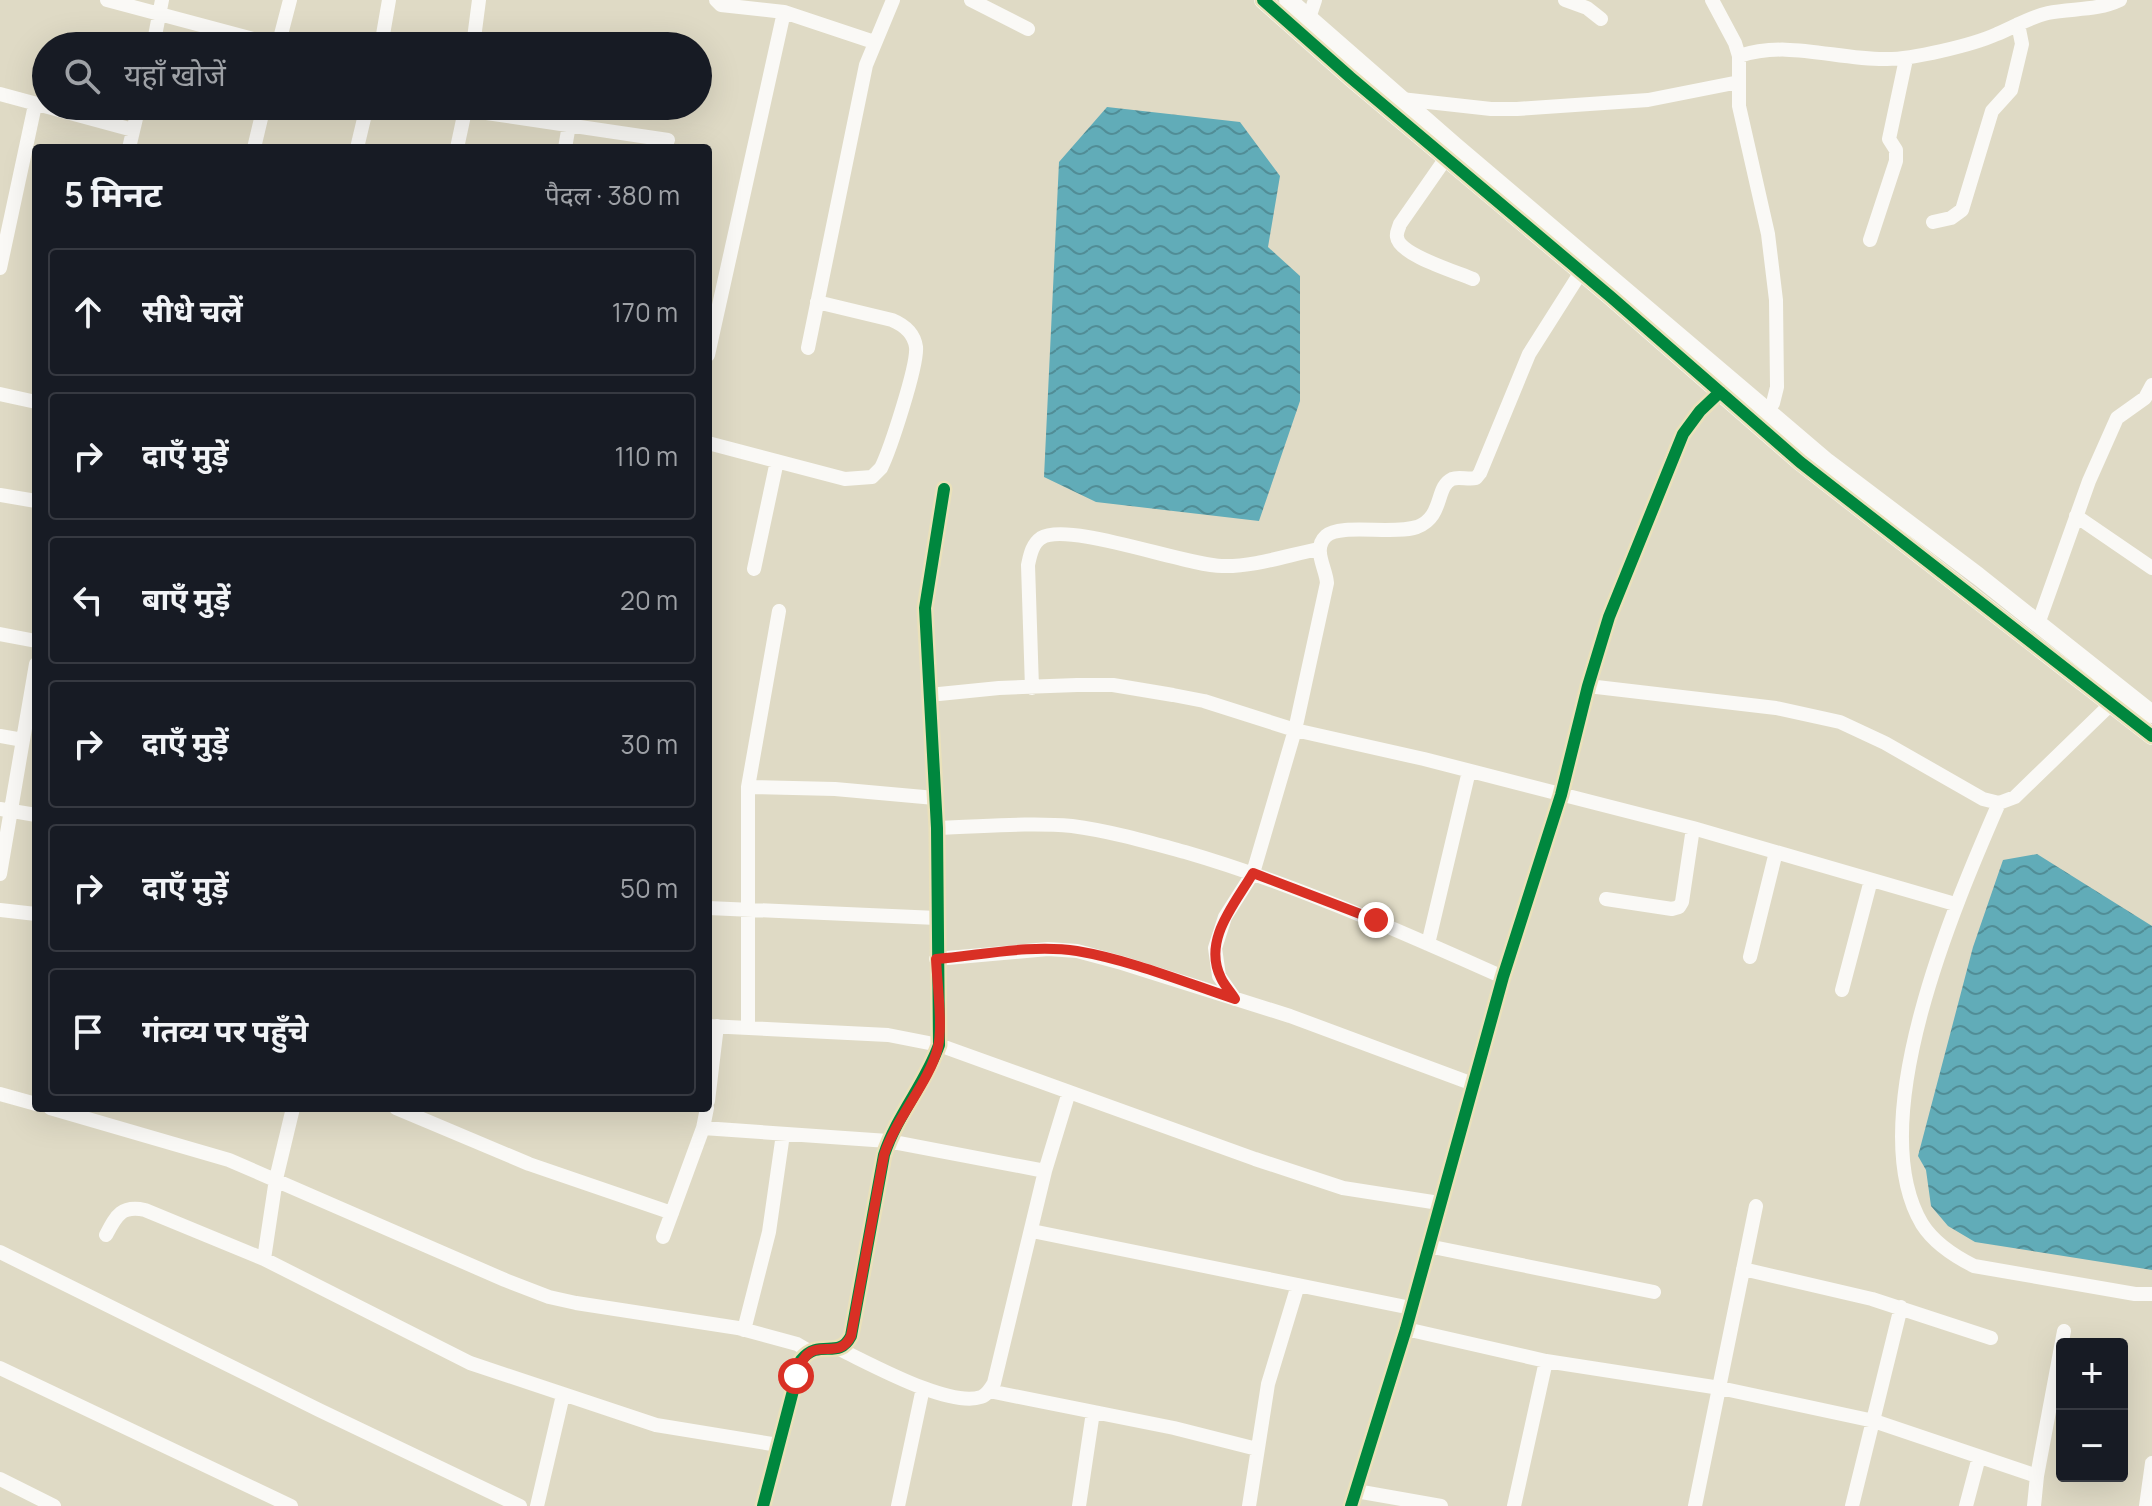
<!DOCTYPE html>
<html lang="hi">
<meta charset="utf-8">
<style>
:root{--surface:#171b24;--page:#20242c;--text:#f1f3f6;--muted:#9ea1a6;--line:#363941}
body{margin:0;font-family:Manrope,"Noto Sans Devanagari",sans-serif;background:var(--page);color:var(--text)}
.controls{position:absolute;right:24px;bottom:24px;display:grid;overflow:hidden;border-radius:8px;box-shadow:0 8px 32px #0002}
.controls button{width:72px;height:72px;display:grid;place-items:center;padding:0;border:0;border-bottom:2px solid var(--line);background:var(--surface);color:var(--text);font:40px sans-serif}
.stop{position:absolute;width:24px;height:24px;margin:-18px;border:6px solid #d93025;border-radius:50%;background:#fff}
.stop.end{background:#d93025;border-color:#fff;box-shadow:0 2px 8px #0008}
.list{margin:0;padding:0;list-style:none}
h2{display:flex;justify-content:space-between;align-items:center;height:104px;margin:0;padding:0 32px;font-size:34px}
h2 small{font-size:26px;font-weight:400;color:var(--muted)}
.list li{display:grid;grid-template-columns:52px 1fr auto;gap:24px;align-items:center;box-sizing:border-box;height:128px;margin:0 16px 16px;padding:0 16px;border:2px solid var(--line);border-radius:8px}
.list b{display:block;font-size:30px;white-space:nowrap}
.list em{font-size:26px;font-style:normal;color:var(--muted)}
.icon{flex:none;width:44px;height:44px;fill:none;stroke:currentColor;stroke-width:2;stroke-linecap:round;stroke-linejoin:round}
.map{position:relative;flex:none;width:2152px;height:1506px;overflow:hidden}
.search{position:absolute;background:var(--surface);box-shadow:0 8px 32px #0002;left:32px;top:32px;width:680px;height:88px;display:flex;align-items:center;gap:20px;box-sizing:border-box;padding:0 28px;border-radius:44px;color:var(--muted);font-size:30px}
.panel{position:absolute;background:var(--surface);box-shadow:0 8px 32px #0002;left:32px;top:144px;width:680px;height:968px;border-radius:8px}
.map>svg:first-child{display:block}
.water{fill:url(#water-waves)}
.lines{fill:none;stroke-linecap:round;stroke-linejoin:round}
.minor{stroke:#faf9f6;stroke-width:14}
.tertiary{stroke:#faf9f6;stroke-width:18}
.cycleway-casing{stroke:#eae1ba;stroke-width:17}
.cycleway{stroke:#00873e;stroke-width:12}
.route{stroke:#d93025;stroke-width:10}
</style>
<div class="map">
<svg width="2152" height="1506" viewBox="0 0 2152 1506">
<defs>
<pattern id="water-waves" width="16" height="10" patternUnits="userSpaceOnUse" patternTransform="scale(2)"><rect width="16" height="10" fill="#61acb8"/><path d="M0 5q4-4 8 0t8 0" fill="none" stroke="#518d96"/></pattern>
</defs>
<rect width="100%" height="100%" fill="#dfdac5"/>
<!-- water -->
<path class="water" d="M1107 107 1240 122 1280 176 1268 247 1300 276V401L1259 521 1096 502 1044 477 1059 162Z
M2037 854 2152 926V1270L1975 1242 1948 1226 1931 1206 1926 1170 1918 1156 1973 947 2003 860Z"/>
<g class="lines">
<!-- minor -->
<path class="minor" d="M107 0 279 46
M716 0 721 5 784 12 874 42
M971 0 1028 29
M1565 0 1587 8 1601 19
M1712 0 1735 43 1739 56V106L1768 234 1776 300 1777 387 1773 403 1762 418
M1309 18 1315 0
M153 46 162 0
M278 46 290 0
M381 46 389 0
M473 46 479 0
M1739 56C1788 40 1834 59 1884 59 1910 60 1973 45 1997 34 2014 27 2030 17 2048 13 2072 8 2097 11 2120 0
M0 94 133 130
M1401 99 1491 109H1517L1648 100 1739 82
M453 106 466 110 668 140
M129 148 139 106
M254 148 264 106
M357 148 367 106
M457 148 466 106
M565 148 569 125
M1446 158 1400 224C1399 228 1396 232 1397 237 1399 255 1457 272 1473 279
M1933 222 1951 218 1962 210 1992 111 2011 90 2022 44 2018 24
M1870 240 1896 161V150L1889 139 1906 59
M0 268 35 105
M808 348 866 65 893 0
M708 355 784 12
M0 394 36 402
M708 443 845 479 872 477 881 468C890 450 918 365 916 347 914 333 904 325 892 320L817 302
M0 495 36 501
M2076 516 2152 568
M754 569 777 461
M2038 624 2089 481 2117 418 2145 398 2152 385
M0 634 36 641
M1588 686 1776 708 1840 722 1885 743 1983 799 1999 803 2015 797 2112 703
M1032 688 1028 565C1030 556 1032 544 1041 538 1068 521 1187 566 1222 566 1254 567 1288 555 1319 549
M929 695 999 688 1077 685H1113L1173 695 1204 701 1295 730 1424 759 1693 828 1955 904
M0 736 23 740
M748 787 835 789 935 798
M1999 803C1955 904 1861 1121 1922 1224 1934 1243 1954 1256 1974 1266L2135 1294H2152
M0 809 36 815
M937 828C981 827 1027 822 1072 826 1110 831 1148 842 1185 852 1295 884 1399 931 1503 977
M0 874 36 664
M1606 899 1672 909 1679 907 1682 902 1693 828
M708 908 937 918
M0 910 36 914
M1428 944 1469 771
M1750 957 1776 852
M936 959 1048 949 1077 951 1122 963 1290 1016 1473 1084
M1842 990 1871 880
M1235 999 1219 976 1215 948 1225 917 1253 873 1295 730 1327 583C1326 568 1312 549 1326 536 1340 523 1393 535 1417 527 1444 517 1435 487 1452 479 1459 476 1468 480 1476 478L1480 473 1529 354 1581 272
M708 1026 888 1035 939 1045 1255 1159 1343 1188 1439 1203
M748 1027V787L779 611
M0 1094 36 1104
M708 1101 717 1026
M50 1108 229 1160 505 1280 549 1297 576 1303 738 1328 797 1344 809 1351
M396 1108 529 1164 672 1213
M703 1128 888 1141 1045 1171
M1032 1231 1411 1308
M106 1235C116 1216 121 1205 145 1210L264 1259 470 1363 656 1425 778 1445
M663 1237 703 1128 707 1108
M1428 1246 1654 1292
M0 1252 319 1410 520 1506
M264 1259 276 1179 293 1108
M1743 1269 1872 1299 1991 1338
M1406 1329 1546 1361 1720 1388 1874 1421 2037 1476
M744 1330 769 1232 783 1134
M839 1349C869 1363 949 1408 981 1397 987 1395 991 1388 994 1383L1045 1171 1069 1092
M0 1368 291 1506
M989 1391 1174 1428 1257 1449
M0 1479 54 1506
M1356 1491 1441 1506
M537 1506 563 1395
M763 1506 801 1360C820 1337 838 1361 851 1336L884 1155C897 1115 925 1084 939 1045L937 828 925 608 944 489
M898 1506 923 1388
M1079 1506 1093 1412
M1249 1506 1268 1384 1298 1285
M1351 1506 1406 1329 1503 977 1561 795 1588 686 1609 617 1683 434 1700 411 1720 392
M1514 1506 1546 1361
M1695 1506 1756 1206
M1852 1506 1901 1307
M1966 1506 1979 1457
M2034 1506 2037 1476 2064 1331
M2146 1506 2152 1463"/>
<!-- tertiary -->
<path class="tertiary" d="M1263 0 1350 77 1611 297 1800 462 2152 736
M1288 0 1455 146 1827 462 1978 576 2152 714"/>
<!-- cycleway casing -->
<g class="cycleway-casing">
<path id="cycleway" d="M1263 0 1350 77 1611 297 1800 462 2152 736
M763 1506 801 1360C820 1337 838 1361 851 1336L884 1155C897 1115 925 1084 939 1045L937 828 925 608 944 489
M1351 1506 1406 1329 1503 977 1561 795 1588 686 1609 617 1683 434 1700 411 1720 392"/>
</g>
<!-- cycleway -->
<use href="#cycleway" class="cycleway"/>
</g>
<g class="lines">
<!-- route -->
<path class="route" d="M796 1376C811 1327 836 1366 851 1336L884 1155C896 1118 930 1081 938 1047 943 1026 937 982 936 959 982 955 1032 944 1077 951 1130 960 1184 982 1235 999 1231 992 1224 985 1221 978 1202 940 1235 904 1253 873L1376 920"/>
</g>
</svg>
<div class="controls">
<button>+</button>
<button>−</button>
</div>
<div class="stop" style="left:796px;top:1376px"></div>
<div class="stop end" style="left:1376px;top:920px"></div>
<div class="search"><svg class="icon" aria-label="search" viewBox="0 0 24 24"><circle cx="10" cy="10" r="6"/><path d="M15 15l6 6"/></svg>यहाँ खोजें</div>
<section class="panel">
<h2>5 मिनट<small>पैदल · 380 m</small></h2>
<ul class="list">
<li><svg class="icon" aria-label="ahead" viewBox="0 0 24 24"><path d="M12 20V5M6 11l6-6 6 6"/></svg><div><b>सीधे चलें</b></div><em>170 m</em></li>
<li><svg class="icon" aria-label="right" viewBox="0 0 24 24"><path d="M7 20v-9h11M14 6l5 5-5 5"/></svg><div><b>दाएँ मुड़ें</b></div><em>110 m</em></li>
<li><svg class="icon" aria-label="left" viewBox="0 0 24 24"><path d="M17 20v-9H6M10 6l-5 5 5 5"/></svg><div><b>बाएँ मुड़ें</b></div><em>20 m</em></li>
<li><svg class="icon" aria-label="right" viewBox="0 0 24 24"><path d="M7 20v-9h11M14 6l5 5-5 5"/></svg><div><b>दाएँ मुड़ें</b></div><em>30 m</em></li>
<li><svg class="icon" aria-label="right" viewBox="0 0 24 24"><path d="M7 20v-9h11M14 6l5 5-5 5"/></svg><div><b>दाएँ मुड़ें</b></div><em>50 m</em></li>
<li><svg class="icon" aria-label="arrive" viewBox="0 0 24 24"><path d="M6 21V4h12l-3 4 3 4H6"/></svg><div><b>गंतव्य पर पहुँचे</b></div></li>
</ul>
</section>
</div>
